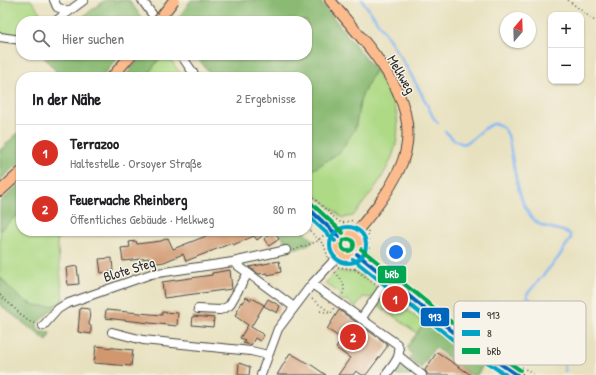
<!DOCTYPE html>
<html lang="de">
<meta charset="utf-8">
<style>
:root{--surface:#fff;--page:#f2f2f2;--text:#202124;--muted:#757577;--line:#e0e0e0;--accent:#d93025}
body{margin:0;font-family:"Patrick Hand",sans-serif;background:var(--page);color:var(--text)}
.controls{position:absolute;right:12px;top:12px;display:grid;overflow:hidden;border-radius:8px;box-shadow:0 1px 3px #0004}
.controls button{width:36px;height:36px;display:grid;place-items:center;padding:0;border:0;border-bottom:1px solid var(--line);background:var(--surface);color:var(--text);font:20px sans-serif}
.compass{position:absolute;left:500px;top:12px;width:36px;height:36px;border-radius:50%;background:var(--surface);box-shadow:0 1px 3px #0004;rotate:19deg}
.you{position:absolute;left:396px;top:252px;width:14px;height:14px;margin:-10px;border:3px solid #fff;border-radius:50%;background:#1a73e8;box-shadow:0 0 0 6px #1a73e833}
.badge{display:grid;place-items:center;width:26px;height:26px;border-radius:50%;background:var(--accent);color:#fff;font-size:13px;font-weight:700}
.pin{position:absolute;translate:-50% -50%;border:2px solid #fff;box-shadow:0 1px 4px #0006}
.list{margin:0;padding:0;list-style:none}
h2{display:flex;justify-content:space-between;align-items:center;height:52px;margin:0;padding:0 16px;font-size:17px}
h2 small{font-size:13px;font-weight:400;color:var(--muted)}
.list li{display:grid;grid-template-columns:26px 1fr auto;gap:12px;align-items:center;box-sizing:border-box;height:56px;padding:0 16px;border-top:1px solid var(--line)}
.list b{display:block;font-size:15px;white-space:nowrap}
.list p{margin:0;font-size:13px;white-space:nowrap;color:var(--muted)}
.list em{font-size:13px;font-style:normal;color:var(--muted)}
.icon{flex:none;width:22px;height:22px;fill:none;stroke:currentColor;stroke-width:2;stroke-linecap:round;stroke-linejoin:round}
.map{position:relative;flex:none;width:596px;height:375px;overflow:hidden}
.search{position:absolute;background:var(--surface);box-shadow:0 1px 3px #0004;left:16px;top:16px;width:296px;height:44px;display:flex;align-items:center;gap:10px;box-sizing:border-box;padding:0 14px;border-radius:16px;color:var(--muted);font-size:15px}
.panel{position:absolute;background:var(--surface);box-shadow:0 1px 3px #0004;left:16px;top:72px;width:296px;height:164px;border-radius:16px}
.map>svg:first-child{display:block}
.green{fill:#aeda86;stroke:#6c8258}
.forest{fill:#8aba73;stroke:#5a724f}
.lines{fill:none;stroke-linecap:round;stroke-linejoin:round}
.stream{stroke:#88b9f4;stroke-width:2.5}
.building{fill:#d1976e}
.minor-casing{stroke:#474641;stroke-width:10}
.major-casing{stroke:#474641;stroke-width:12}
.path{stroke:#474641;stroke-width:1.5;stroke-dasharray:1 3;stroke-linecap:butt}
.minor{stroke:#fff;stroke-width:8}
.major{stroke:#fbbb8d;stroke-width:10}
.major-bridge-casing{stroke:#474641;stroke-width:12;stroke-linecap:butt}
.major-bridge{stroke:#fbbb8d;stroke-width:10}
.bus-1-casing{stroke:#f7f3e8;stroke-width:7}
.bus-2-casing{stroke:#f7f3e8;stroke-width:7}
.bus-3-casing{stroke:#f7f3e8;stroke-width:7}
.bus-1{stroke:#0065bd;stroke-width:4}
.bus-2{stroke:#02a3c6;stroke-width:4}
.bus-3{stroke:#00a651;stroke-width:4}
.labels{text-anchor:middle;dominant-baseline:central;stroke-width:3;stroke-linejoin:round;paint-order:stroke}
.street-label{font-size:14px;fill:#2b2b2b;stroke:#f7f3e8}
.key{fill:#f7f3e8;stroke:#bab7af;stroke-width:1}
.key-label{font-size:11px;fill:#2b2b2b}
.line-badge{stroke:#f7f3e8;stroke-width:1.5}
.badge-label{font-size:11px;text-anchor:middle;font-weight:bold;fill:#fff}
</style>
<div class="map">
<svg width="596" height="375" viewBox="0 0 596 375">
<rect width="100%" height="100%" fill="#f7f3e8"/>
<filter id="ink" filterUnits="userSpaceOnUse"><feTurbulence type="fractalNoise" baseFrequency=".025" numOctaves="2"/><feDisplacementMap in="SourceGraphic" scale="8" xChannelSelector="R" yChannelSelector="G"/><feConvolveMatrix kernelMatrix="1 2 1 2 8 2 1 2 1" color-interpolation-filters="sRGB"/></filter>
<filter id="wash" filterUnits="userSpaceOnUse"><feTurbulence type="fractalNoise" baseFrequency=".012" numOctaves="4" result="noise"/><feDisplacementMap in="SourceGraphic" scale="16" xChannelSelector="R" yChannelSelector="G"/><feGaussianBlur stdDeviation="0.9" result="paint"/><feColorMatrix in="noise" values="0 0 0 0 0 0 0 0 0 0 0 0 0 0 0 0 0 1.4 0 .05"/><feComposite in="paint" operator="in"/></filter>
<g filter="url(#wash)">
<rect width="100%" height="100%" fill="#e8e1bf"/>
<!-- green -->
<path class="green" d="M0 0H31L46 21H21V37L0 34Z
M162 55H167L183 77H146Z
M375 70C382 83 393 97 396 112 405 153 377 186 353 216L343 218 307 188V171L316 168 355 129 361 97Z
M21 212V231H71L57 239 63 300C51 311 32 307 19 298 12 293 6 284 0 277V230Z
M337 271 358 273 379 289 372 298 363 297 356 307 347 300 342 301 338 299 341 294 325 283Z
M383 292 424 323 417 333 375 303Z"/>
<!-- forest -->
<path class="forest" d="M105 0H129L144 21H77Z
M191 0H319L375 70 361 97 355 129 340 152 316 168 307 171V77H213L195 55H307V21H176Z
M42 55H120L102 77H61Z
M143 55H162L146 77H124Z
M21 130V161L0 180V150Z
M21 183V212L0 230V202Z
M278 231H304L314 241 303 247 291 249Z
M0 277C19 298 28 310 58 305L37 323V328L40 332H48L50 333 47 341 0 305Z
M424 323 484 364 477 375H471L435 347 421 368 409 359 412 355 407 347Z
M404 367 416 375H390L393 370 399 371Z"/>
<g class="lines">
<!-- stream -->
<path class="stream" d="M362 0C390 38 413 74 433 117L438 123
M445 131 454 140 463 144C479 140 493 107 508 135 514 160 516 212 541 225 550 229 561 229 570 234L571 238 558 258 527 294 528 298 562 322 565 371"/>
</g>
<g id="blocks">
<!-- building -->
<path class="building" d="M219 231H266L260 233 262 236 257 240 254 236 233 245 232 243 186 261 183 254 164 262 150 264V258L123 261 121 248 130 247 129 242 136 241 137 244 161 241 168 238 173 249Z
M274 231 279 239 269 246 264 239Z
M112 258 113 271 101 273 99 259Z
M279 261 281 272 268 275 267 273 259 274 249 267Z
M77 266 79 284 68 285 66 268Z
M230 270 232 289 164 298 162 282 212 275V273Z
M246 297 251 300 252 298 264 305 251 327 264 335 260 341 255 338 251 345 243 343 245 340 240 338 248 325 235 316 241 302 243 303Z
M268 299 280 306 277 313 264 306Z
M80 308 90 309 89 325 91 326V334L78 332Z
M106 310 162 315V312L178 313 177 326 105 318Z
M339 310 387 344V347L366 375H362L356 371 353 375H338L350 358 336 348 342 339 327 329Z
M193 316 214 318 213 327 192 325Z
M96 346 133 350 131 366 94 363Z
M437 352 471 375H428L425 370Z
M290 353 313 366 326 375H277Z
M239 363 250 367 249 375H238Z"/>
</g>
</g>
<g filter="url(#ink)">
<use href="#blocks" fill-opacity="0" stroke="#474641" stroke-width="1"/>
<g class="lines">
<!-- minor casing -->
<g class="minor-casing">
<path id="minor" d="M54 0 57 7 68 12
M142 0 157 21
M56 21 84 0
M0 37 21 40
M181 55 196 77
M307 207 339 237
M233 262 286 250
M312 284 397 344C404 355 392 366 386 375
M198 309 220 310 229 306 248 273
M361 319 388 280
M43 326 58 309 66 304 151 274 233 262 294 307
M112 332 143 340 251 351 268 355
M399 356 422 375
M261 375 278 329 312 284 340 254"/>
</g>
<!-- major casing -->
<g class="major-casing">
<path id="major" d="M330 0C367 47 431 104 399 170 388 194 371 214 354 235
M112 77 131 55
M0 191 21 172
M336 245a12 12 0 1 1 24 0a12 12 0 1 1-24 0Z
M357 254 401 291 456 334 517 375"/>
</g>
<!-- path -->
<path class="path" d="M568 0 596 22
M307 192 337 220 342 223 354 220
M307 228 324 245 328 257
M368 231 369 249 372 254
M294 250 316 242 324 235
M338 267 353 269 359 267
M355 269 376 285
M335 272C342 280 347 286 342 296
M0 295 28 321 36 324
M312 299 331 313 334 308
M320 311 329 313
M522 367 535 375"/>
<!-- minor -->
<use href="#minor" class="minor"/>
<!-- major -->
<use href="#major" class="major"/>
<!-- major-bridge casing -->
<g class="major-bridge-casing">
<path id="major-bridge" d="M158 21 174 0"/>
</g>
<!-- major-bridge -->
<use href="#major-bridge" class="major-bridge"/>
<!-- bus-1 casing -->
<g class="bus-1-casing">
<path id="bus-1" d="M307 207 339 237
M357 254 456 334 517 375"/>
</g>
<!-- bus-2 casing -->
<g class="bus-2-casing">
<path id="bus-2" d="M307 215 335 241
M330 245a18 18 0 1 1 36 0a18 18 0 1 1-36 0Z
M353 259 452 339 506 375"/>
</g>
<!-- bus-3 casing -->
<g class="bus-3-casing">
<path id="bus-3" d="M311 203 343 233
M342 245a6 6 0 1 1 12 0a6 6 0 1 1-12 0Z
M361 249 460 329 520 370"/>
</g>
<!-- bus-1 -->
<use href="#bus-1" class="bus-1"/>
<!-- bus-2 -->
<use href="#bus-2" class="bus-2"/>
<!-- bus-3 -->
<use href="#bus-3" class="bus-3"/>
</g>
</g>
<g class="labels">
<!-- street labels -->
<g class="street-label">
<text transform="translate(402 74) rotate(60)">Melkweg</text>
<text transform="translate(129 269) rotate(-17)">Blote Steg</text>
</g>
</g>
<!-- legend -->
<rect x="454" y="301" width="132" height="64" rx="6" class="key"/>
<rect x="462" y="312" width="18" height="6" fill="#0065bd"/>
<rect x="462" y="330" width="18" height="6" fill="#02a3c6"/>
<rect x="462" y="348" width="18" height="6" fill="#00a651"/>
<g class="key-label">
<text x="487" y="319">913</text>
<text x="487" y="337">8</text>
<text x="487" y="355">bRb</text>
</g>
<g class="line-badge">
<rect x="377" y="265" width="30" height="19" rx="4" fill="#00a651"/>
<rect x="420" y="307" width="30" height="20" rx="4" fill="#0065bd"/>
</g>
<g class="badge-label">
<text x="392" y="278">bRb</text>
<text x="435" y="321">913</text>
</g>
</svg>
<div class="controls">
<button>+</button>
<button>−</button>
</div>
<svg class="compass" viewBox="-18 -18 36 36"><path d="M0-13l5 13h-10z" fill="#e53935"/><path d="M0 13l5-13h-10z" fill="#757577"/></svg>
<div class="you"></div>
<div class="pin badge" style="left:395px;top:299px">1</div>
<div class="pin badge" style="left:353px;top:337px">2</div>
<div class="search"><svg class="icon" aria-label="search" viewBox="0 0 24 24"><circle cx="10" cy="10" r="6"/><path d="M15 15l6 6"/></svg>Hier suchen</div>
<section class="panel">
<h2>In der Nähe<small>2 Ergebnisse</small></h2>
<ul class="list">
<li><span class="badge">1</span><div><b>Terrazoo</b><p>Haltestelle · Orsoyer Straße</p></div><em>40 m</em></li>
<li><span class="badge">2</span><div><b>Feuerwache Rheinberg</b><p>Öffentliches Gebäude · Melkweg</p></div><em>80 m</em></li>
</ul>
</section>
</div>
